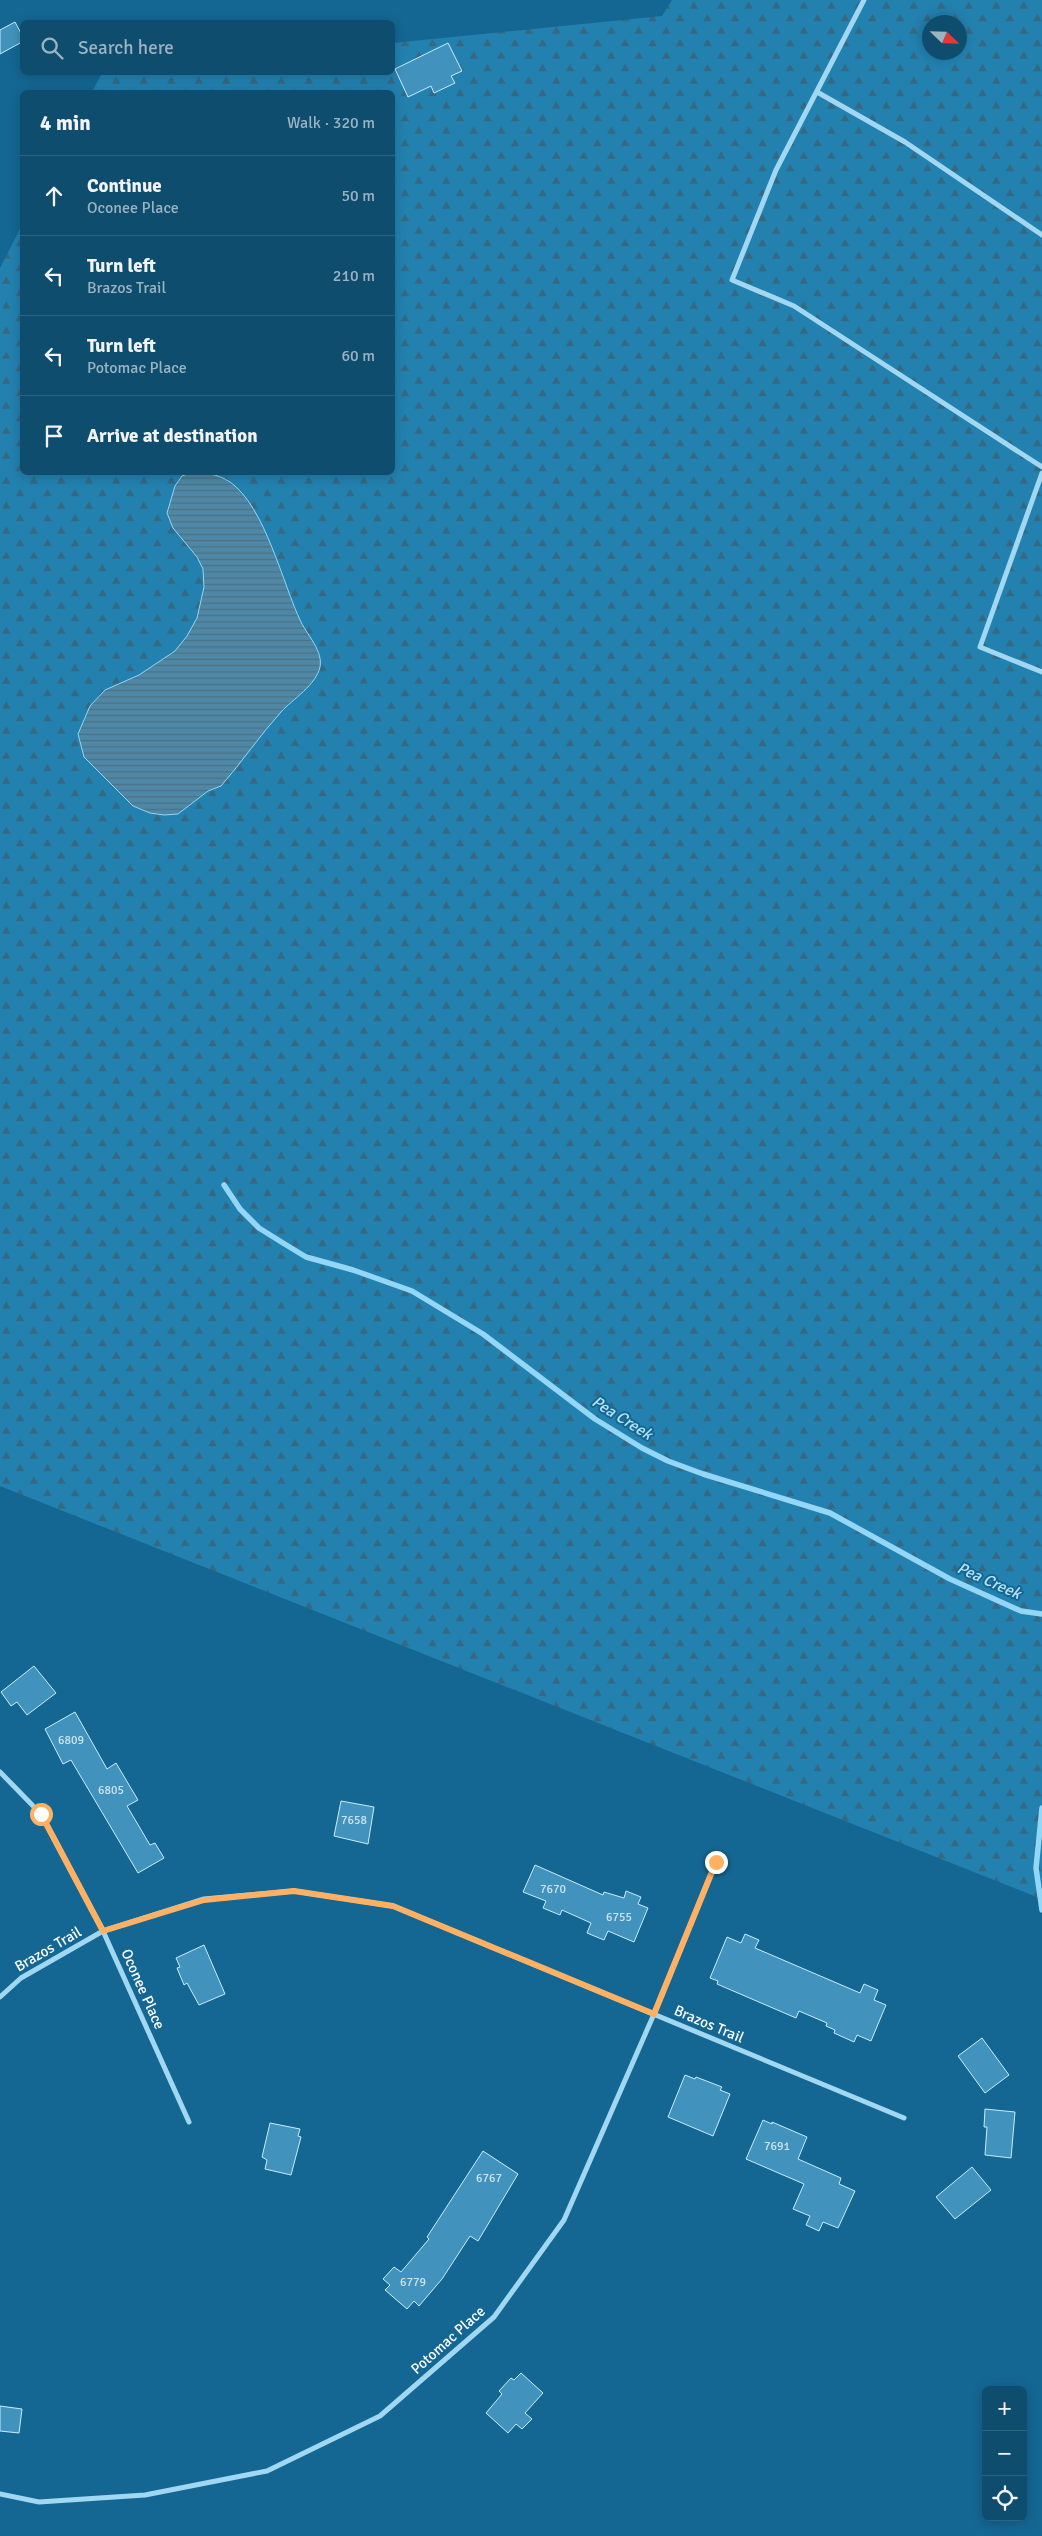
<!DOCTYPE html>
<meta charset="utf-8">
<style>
:root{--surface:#0f4d6e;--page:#1d5776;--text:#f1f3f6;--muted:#9bb4c2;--line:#2f6481}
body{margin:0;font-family:Signika,sans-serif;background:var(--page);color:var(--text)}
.controls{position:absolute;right:15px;bottom:15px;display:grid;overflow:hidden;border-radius:8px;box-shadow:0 2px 12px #0003}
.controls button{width:45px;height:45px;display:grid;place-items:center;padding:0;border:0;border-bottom:1px solid var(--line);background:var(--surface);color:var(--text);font:25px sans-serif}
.compass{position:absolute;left:922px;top:15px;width:45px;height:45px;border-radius:50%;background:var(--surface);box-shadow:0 2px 12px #0003;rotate:113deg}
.stop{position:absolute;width:15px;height:15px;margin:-11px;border:4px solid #ffb063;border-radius:50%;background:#fff}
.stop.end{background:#ffb063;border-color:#fff;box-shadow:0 1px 5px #0008}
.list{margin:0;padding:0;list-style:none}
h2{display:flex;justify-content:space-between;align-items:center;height:65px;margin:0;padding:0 20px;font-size:21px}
h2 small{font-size:16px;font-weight:400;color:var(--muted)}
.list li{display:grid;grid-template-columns:32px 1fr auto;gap:15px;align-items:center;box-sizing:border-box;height:80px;padding:0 20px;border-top:1px solid var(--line)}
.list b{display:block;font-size:19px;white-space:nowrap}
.list p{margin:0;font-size:16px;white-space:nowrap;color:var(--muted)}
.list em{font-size:16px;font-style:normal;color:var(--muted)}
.icon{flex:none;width:28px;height:28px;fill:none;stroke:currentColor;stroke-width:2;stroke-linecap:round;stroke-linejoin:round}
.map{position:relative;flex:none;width:1042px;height:2536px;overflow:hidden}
.search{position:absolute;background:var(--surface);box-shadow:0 2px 12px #0003;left:20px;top:20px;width:375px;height:55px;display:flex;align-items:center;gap:12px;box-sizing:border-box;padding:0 18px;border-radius:8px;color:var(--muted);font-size:19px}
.panel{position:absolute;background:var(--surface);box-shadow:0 2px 12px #0003;left:20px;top:90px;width:375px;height:385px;border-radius:8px}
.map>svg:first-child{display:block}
.forest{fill:url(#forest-firs);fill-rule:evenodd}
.water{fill:url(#water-rules);stroke:#94d6f5}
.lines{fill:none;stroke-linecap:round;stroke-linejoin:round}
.stream{stroke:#94d6f5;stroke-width:5.5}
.building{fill:#4193bd;stroke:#caecfc}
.minor{stroke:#a2d7f2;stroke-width:5}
.route{stroke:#ffb063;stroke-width:6}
.labels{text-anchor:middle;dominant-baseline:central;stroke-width:4;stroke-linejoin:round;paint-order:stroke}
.number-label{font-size:12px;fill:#d0e4ee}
.street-label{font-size:15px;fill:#fff;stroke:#146793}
.water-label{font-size:16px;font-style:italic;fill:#b6e3f9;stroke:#146793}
</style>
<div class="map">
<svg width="1042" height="2536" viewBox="0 0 1042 2536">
<defs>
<pattern id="forest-firs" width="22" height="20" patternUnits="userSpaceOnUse" patternTransform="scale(1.25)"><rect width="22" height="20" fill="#2381b0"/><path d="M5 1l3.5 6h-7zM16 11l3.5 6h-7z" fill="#356983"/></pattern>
<pattern id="water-rules" width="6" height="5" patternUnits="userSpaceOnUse" patternTransform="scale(1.25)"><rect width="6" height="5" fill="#4e88a6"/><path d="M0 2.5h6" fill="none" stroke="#4d7082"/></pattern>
</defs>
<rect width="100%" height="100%" fill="#146793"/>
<!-- forest -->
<path class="forest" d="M672 0H1042V1899L0 1486V268L22 225V472H392V92H92L102 73 392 72 393 43 662 16ZM930 22H960V52H930Z"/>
<!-- water -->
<path class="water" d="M190 473C204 472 218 474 230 482 265 506 283 585 301 622 308 636 323 651 320 667 316 685 293 699 281 712 260 735 242 762 221 786L208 791 178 814 164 815 150 813 133 806 84 757 78 734 90 706 105 690 139 675 175 651 187 636 197 618 204 587 203 569 197 557 173 528 167 513 175 486 182 476Z"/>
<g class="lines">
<!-- stream -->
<path class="stream" d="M224 1185 240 1209 259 1228 283 1243 306 1257 353 1270 412 1291 483 1334 595 1419 642 1448 668 1461 703 1474 830 1513 950 1579 1021 1611 1042 1614
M1042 1808 1036 1868 1042 1910"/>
</g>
<!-- building -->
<path class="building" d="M15 22 22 35V42L0 54V30Z
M448 43 462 71 451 76 455 83 434 93 431 86 408 97 395 69Z
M34 1666 56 1693 27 1715 17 1702 11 1706 1 1692Z
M75 1712 107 1769 116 1763 138 1800 127 1806 150 1845 155 1843 164 1858 138 1873 71 1760 63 1764 45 1729Z
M341 1801 374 1807 368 1844 334 1836Z
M535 1865 603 1895 604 1892 624 1898 626 1891 641 1897 638 1904 648 1908 634 1942 608 1931 604 1940 587 1933 591 1923 562 1910 560 1915 543 1908 546 1901 523 1892Z
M745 1934 759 1940 755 1948 860 1993 864 1984 878 1990 874 2000 886 2005 871 2041 857 2035 854 2042 834 2033 835 2030 826 2026 827 2023 799 2011 796 2018 717 1984 718 1981 710 1978 727 1937 741 1943Z
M204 1945 225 1994 199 2005 187 1983 184 1985 177 1968 180 1967 176 1958Z
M982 2038 1009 2075 985 2093 958 2056Z
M685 2075 695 2079 696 2077 722 2087 720 2090 730 2094 713 2136 668 2117Z
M985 2109 1015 2112 1011 2158 985 2155 987 2127H984Z
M763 2120 772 2124V2122L807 2137 798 2159 841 2178 839 2184 855 2191 838 2228 823 2222 819 2231 806 2225 810 2216 793 2209 804 2184 746 2159Z
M270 2123 300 2129 298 2136 301 2137 291 2175 265 2169 267 2160 262 2157Z
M483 2151 518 2174 478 2241 470 2236 442 2279 419 2306 414 2301 407 2309 385 2290 390 2285 383 2279 394 2267 401 2272 429 2239 427 2237Z
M972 2167 991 2190 955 2219 936 2197Z
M521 2373 543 2393 525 2413 532 2419 522 2429 516 2424 508 2433 486 2413 502 2394 499 2391 511 2378 514 2380Z
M0 2406 22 2409 19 2433 0 2431Z"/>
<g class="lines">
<!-- minor -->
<path class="minor" d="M864 0 776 170 732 280 794 306 1042 467
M817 92 905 142 1042 235
M1042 473 980 647 1042 672
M0 1772 41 1814 103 1931 189 2122
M0 1997 21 1978 103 1931 204 1899 294 1891 393 1906 904 2118
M0 2494 39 2502 145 2495 267 2471 380 2416 494 2317 564 2220 654 2014 716 1862"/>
</g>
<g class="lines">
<!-- route -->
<path class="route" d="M41 1814 103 1931 204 1900 294 1891 393 1906 654 2014 716 1862"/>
</g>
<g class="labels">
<!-- number labels -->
<g class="number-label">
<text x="71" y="1740">6809</text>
<text x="111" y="1790">6805</text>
<text x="354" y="1820">7658</text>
<text x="553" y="1889">7670</text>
<text x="619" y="1917">6755</text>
<text x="777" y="2146">7691</text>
<text x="489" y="2178">6767</text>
<text x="413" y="2282">6779</text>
</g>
<!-- street labels -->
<g class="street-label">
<text transform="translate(48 1949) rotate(-30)">Brazos Trail</text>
<text transform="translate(143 1989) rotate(66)">Oconee Place</text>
<text transform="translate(709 2024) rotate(23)">Brazos Trail</text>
<text transform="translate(448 2340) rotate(-42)">Potomac Place</text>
</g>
<!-- water labels -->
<g class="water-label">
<text transform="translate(622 1418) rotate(32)">Pea Creek</text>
<text transform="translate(989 1581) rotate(24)">Pea Creek</text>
</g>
</g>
</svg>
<div class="controls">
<button>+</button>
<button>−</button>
<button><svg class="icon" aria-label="locate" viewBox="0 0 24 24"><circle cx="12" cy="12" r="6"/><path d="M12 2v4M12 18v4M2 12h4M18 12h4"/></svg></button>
</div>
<svg class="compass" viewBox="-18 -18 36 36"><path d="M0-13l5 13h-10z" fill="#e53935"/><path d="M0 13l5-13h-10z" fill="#9bb4c2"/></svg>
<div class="stop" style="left:41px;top:1814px"></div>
<div class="stop end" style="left:716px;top:1862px"></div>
<div class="search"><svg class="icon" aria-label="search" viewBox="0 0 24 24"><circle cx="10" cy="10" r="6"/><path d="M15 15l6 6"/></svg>Search here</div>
<section class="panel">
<h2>4 min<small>Walk · 320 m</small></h2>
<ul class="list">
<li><svg class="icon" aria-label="ahead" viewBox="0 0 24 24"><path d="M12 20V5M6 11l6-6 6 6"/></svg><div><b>Continue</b><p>Oconee Place</p></div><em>50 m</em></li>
<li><svg class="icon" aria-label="left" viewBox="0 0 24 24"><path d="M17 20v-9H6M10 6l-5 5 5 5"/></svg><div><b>Turn left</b><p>Brazos Trail</p></div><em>210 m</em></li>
<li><svg class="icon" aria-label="left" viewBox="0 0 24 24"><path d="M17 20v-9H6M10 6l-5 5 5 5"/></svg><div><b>Turn left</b><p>Potomac Place</p></div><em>60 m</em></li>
<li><svg class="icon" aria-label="arrive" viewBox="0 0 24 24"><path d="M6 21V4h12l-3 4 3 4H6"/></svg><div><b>Arrive at destination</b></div></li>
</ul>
</section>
</div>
